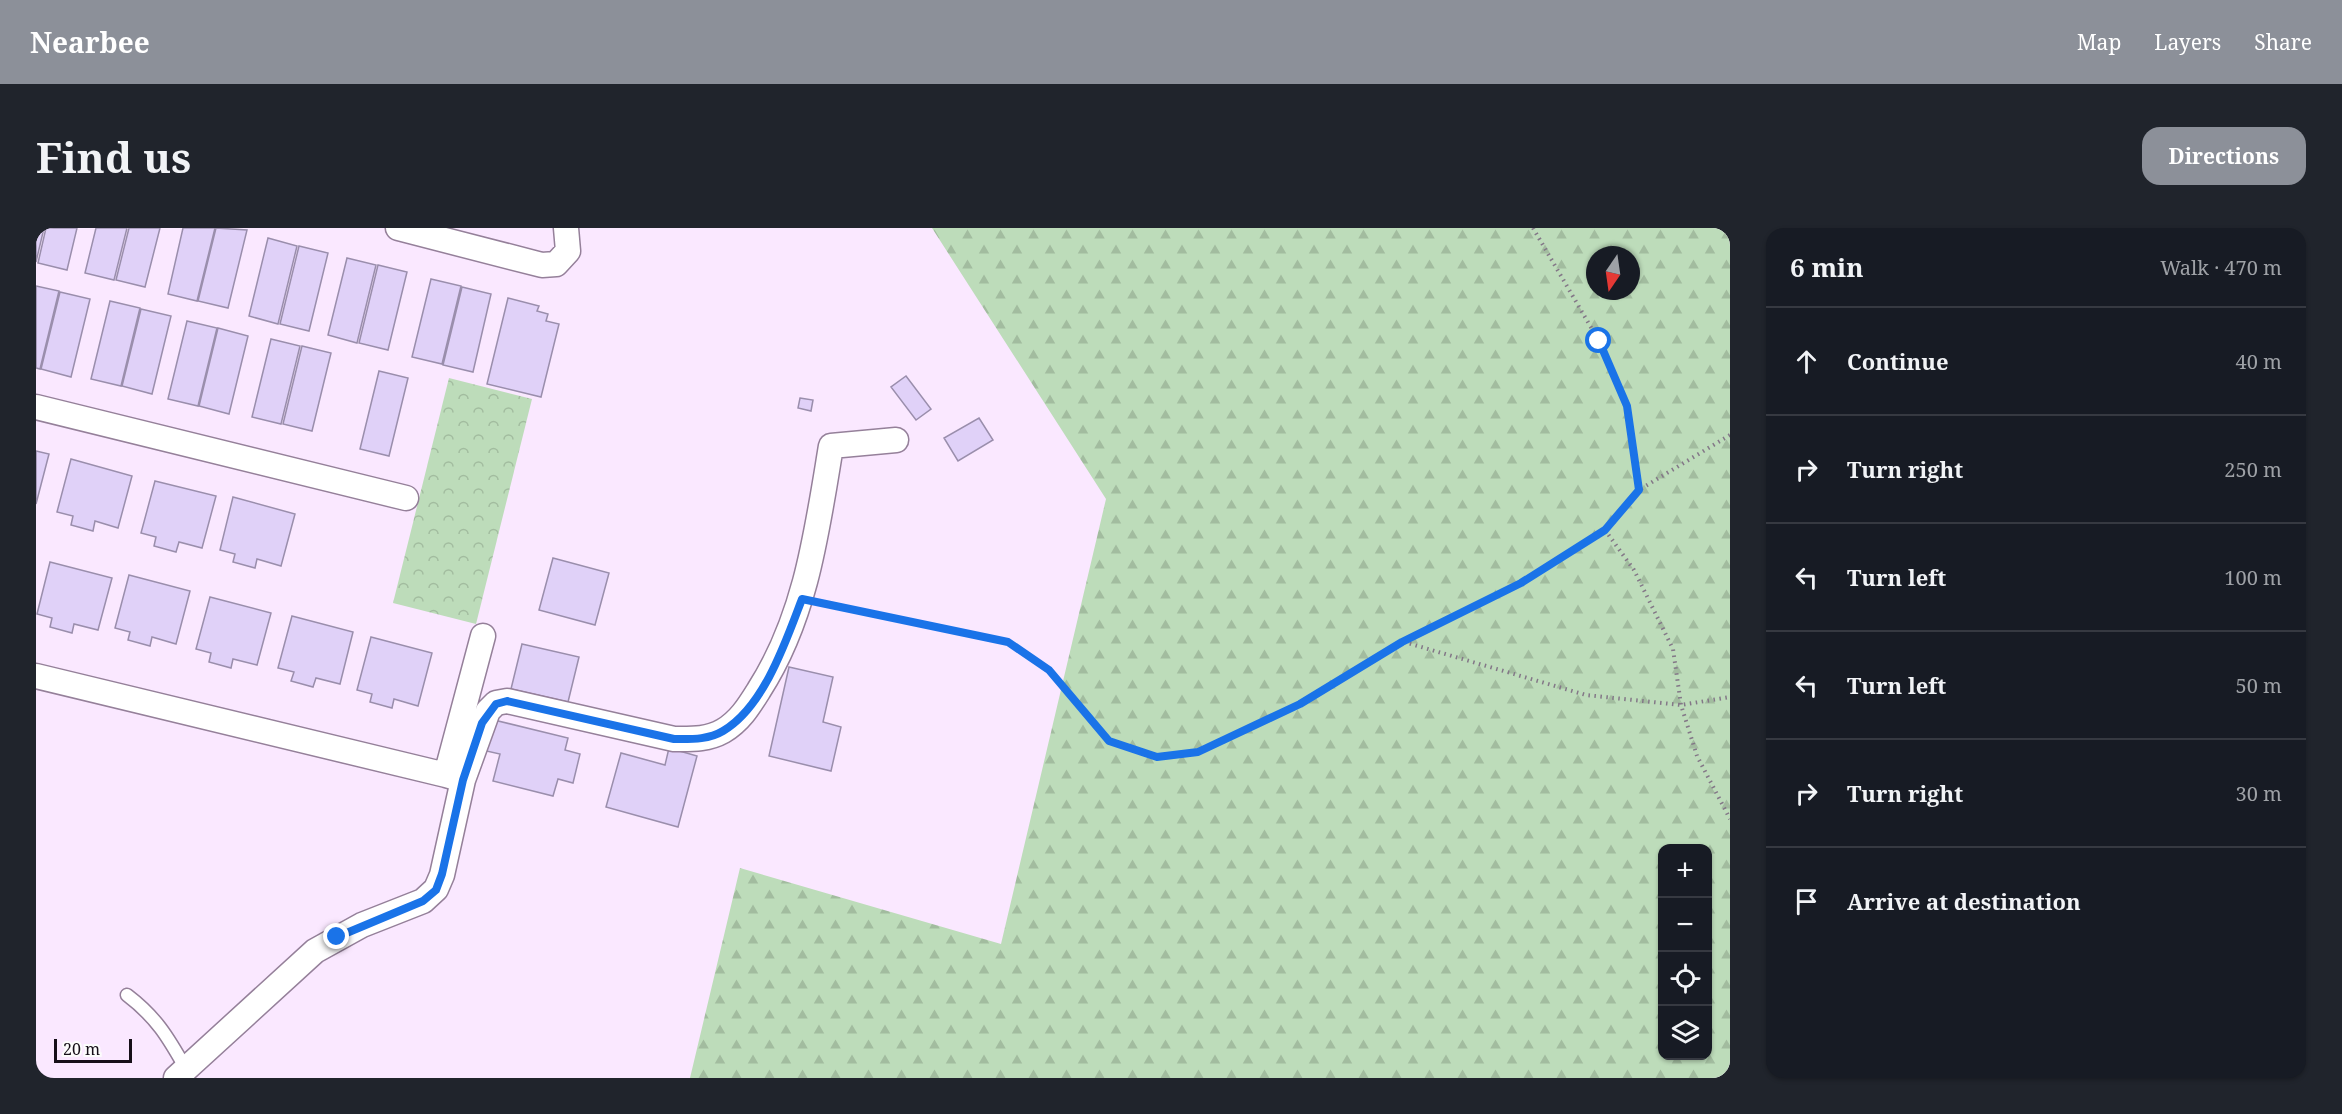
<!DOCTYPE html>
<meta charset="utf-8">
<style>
:root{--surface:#171b24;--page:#20242c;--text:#f1f3f6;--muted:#9ea1a6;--line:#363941;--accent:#8c9099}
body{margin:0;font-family:"Noto Serif",serif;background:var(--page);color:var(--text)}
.controls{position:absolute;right:18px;bottom:18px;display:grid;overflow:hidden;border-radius:12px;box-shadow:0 2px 4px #0004}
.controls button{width:54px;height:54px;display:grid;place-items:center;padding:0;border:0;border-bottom:2px solid var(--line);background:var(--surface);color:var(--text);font:30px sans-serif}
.compass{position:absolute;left:1550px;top:18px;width:54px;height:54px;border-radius:50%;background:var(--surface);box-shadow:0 2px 4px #0004;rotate:193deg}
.scale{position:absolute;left:18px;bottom:15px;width:78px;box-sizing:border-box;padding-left:6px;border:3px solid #160f18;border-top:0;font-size:16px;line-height:21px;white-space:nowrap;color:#160f18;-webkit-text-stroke:4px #fcfcfc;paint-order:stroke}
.stop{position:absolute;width:18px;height:18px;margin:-14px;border:4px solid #1a73e8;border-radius:50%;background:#fff}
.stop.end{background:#1a73e8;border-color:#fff;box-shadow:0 2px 6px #0008}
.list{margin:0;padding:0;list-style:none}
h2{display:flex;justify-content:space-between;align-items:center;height:78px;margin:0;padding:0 24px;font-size:26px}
h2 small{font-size:20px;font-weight:400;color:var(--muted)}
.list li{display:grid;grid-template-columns:39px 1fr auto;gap:18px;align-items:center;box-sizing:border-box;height:108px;padding:0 24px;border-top:2px solid var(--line)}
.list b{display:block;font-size:22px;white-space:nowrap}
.list em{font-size:20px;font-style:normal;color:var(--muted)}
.icon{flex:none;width:33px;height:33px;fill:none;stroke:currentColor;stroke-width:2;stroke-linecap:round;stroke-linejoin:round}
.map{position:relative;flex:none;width:1694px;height:850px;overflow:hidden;border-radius:18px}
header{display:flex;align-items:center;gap:36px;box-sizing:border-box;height:84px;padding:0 30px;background:var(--accent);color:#fff}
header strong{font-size:28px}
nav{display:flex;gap:33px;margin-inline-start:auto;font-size:21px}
.intro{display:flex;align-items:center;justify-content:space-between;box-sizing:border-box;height:144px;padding:0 36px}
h1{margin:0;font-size:42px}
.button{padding:15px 27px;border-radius:18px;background:var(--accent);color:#fff;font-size:21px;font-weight:700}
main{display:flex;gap:36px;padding:0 36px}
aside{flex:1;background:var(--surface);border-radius:18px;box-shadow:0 2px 4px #0004}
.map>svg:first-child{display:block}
.forest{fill:url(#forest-firs);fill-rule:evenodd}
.park{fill:url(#park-crowns)}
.building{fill:#e0d1f8;stroke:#9a8eac;stroke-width:1.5}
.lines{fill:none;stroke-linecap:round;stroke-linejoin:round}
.lane-casing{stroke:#95809a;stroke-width:15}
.street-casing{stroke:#95809a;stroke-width:27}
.path{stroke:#837787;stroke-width:4;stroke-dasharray:1.5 4.5;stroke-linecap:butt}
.lane{stroke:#fff;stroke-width:12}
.street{stroke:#fff;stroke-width:24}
.route{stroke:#1a73e8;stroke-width:8}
</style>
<header>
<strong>Nearbee</strong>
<nav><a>Map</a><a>Layers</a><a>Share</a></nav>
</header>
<div class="intro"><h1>Find us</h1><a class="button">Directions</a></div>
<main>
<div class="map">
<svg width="1694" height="850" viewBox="0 0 1694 850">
<defs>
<pattern id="forest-firs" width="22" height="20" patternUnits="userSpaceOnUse" patternTransform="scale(1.5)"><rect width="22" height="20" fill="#bddcba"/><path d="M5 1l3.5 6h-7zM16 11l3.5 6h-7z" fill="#a2bc9f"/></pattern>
<pattern id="park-crowns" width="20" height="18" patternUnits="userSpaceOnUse" patternTransform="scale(1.5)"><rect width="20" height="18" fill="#bddcba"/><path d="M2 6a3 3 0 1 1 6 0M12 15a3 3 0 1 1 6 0" fill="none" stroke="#a2bc9f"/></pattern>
</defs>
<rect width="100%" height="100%" fill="#fae8ff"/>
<!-- forest -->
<path class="forest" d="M896 0H1694V850H654L704 640 965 716 1070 271ZM1559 27H1595V63H1559ZM1626 620H1672V828H1626Z"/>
<!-- park -->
<path class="park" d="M413 150 496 171 440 396 357 375Z"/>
<!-- building -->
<path class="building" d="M0 0H8L0 34Z
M10 0H41L31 42 2 35Z
M60 0H91L78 52 49 45Z
M93 0H124L109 59 80 52Z
M147 0H179L161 73 132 66Z
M180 0 211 2 192 80 162 73Z
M232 10 261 18 242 96 213 88Z
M263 18 292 25 273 103 244 96Z
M311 30 340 37 321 115 292 107Z
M342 37 371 44 352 122 323 115Z
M395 51 425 58 406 136 376 129Z
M0 58 23 63 4 141 0 140Z
M426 59 455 66 437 144 407 137Z
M24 64 54 71 35 149 5 141Z
M472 70 503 78 501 83 512 86 510 93 523 96 505 169 451 156Z
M74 73 104 80 85 158 55 151Z
M105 81 135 88 116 166 86 158Z
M151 93 181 100 162 178 132 171Z
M182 100 212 108 193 186 163 178Z
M235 111 264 118 245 196 216 189Z
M266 118 295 125 276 203 247 196Z
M343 143 372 150 353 228 324 221Z
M870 148 895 181 880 192 855 159Z
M764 170 777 172 775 183 762 180Z
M943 190 957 212 922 233 908 210Z
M0 223 13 226 0 276Z
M35 231 96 248 82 300 59 293 57 303 35 297 37 288 21 284Z
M119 253 180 268 166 320 143 314 140 324 118 318 120 309 105 305Z
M197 269 259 286 245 338 221 331 219 340 197 334 199 326 184 322Z
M517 330 573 345 559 397 503 382Z
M14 334 76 350 62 402 38 396 36 405 14 399 16 390 1 386Z
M93 347 154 363 140 416 116 409 114 418 92 412 94 404 79 400Z
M174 369 235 385 221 437 197 431 195 440 173 434 175 425 160 421Z
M256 388 317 404 304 456 280 450 277 459 255 453 258 444 242 440Z
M335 409 396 425 382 478 358 471 356 480 334 474 336 466 321 462Z
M486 416 543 429 532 474 475 461Z
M753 439 797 449 787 494 805 499 795 543 733 528Z
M454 491 532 510 529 522 544 526 537 555 522 551 517 568 457 553 464 526 446 522Z
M633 520 661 528 642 599 570 579 585 525 629 537Z"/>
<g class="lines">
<!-- lane casing -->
<g class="lane-casing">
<path id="lane" d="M91 767C120 789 132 809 150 841"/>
</g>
<!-- street casing -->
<g class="street-casing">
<path id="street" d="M362 0 506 37 520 36 532 23 530 0
M0 179 370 270
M0 448 410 547
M427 552 452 483 460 475 471 473 638 511C655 511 671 512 687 503 704 493 713 478 723 462 770 389 781 303 795 218L860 212
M140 850 279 723 326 697 387 673 400 661 406 647 427 552 410 547 447 408"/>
</g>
<!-- path -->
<path class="path" d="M1497 0 1563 113 1591 178 1603 262
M1569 302 1598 342 1637 421 1645 477 1661 528 1694 591
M788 375 972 414 1013 442 1073 513 1121 529 1162 524 1264 476 1366 414 1485 355 1569 302 1603 262 1694 207
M1368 414 1550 467 1645 477 1694 469"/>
<!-- lane -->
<use href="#lane" class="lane"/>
<!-- street -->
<use href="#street" class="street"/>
</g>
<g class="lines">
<!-- route -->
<path class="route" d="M301 709 387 673 400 662 406 646 427 552 446 495 460 476 471 473 638 511C655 511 672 512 687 503 728 479 750 413 766 371L972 414 1013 442 1073 513 1121 529 1162 524 1264 476 1366 414 1485 355 1569 302 1603 262 1591 178 1563 113"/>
</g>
</svg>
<div class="controls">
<button>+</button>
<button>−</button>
<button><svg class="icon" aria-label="locate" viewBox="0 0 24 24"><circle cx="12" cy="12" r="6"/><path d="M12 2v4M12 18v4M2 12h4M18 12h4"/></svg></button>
<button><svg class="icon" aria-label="layers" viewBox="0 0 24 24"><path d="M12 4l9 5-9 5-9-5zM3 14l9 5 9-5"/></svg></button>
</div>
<svg class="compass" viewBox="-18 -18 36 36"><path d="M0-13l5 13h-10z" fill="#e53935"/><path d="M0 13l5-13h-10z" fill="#9ea1a6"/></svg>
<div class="scale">20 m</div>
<div class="stop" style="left:1563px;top:113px"></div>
<div class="stop end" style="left:301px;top:709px"></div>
</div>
<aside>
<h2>6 min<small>Walk · 470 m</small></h2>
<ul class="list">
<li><svg class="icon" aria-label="ahead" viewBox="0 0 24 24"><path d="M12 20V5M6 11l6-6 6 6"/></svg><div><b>Continue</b></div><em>40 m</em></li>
<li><svg class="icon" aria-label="right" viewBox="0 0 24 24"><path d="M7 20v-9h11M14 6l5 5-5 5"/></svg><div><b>Turn right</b></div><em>250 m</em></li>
<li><svg class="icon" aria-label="left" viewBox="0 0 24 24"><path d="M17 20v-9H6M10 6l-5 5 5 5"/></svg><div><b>Turn left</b></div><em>100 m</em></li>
<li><svg class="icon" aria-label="left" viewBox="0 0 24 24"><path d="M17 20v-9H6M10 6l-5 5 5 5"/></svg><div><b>Turn left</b></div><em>50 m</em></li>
<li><svg class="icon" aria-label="right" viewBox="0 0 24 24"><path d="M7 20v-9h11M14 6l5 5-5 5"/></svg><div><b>Turn right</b></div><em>30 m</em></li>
<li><svg class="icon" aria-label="arrive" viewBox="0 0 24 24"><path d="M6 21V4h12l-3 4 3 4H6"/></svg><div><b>Arrive at destination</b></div></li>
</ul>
</aside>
</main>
